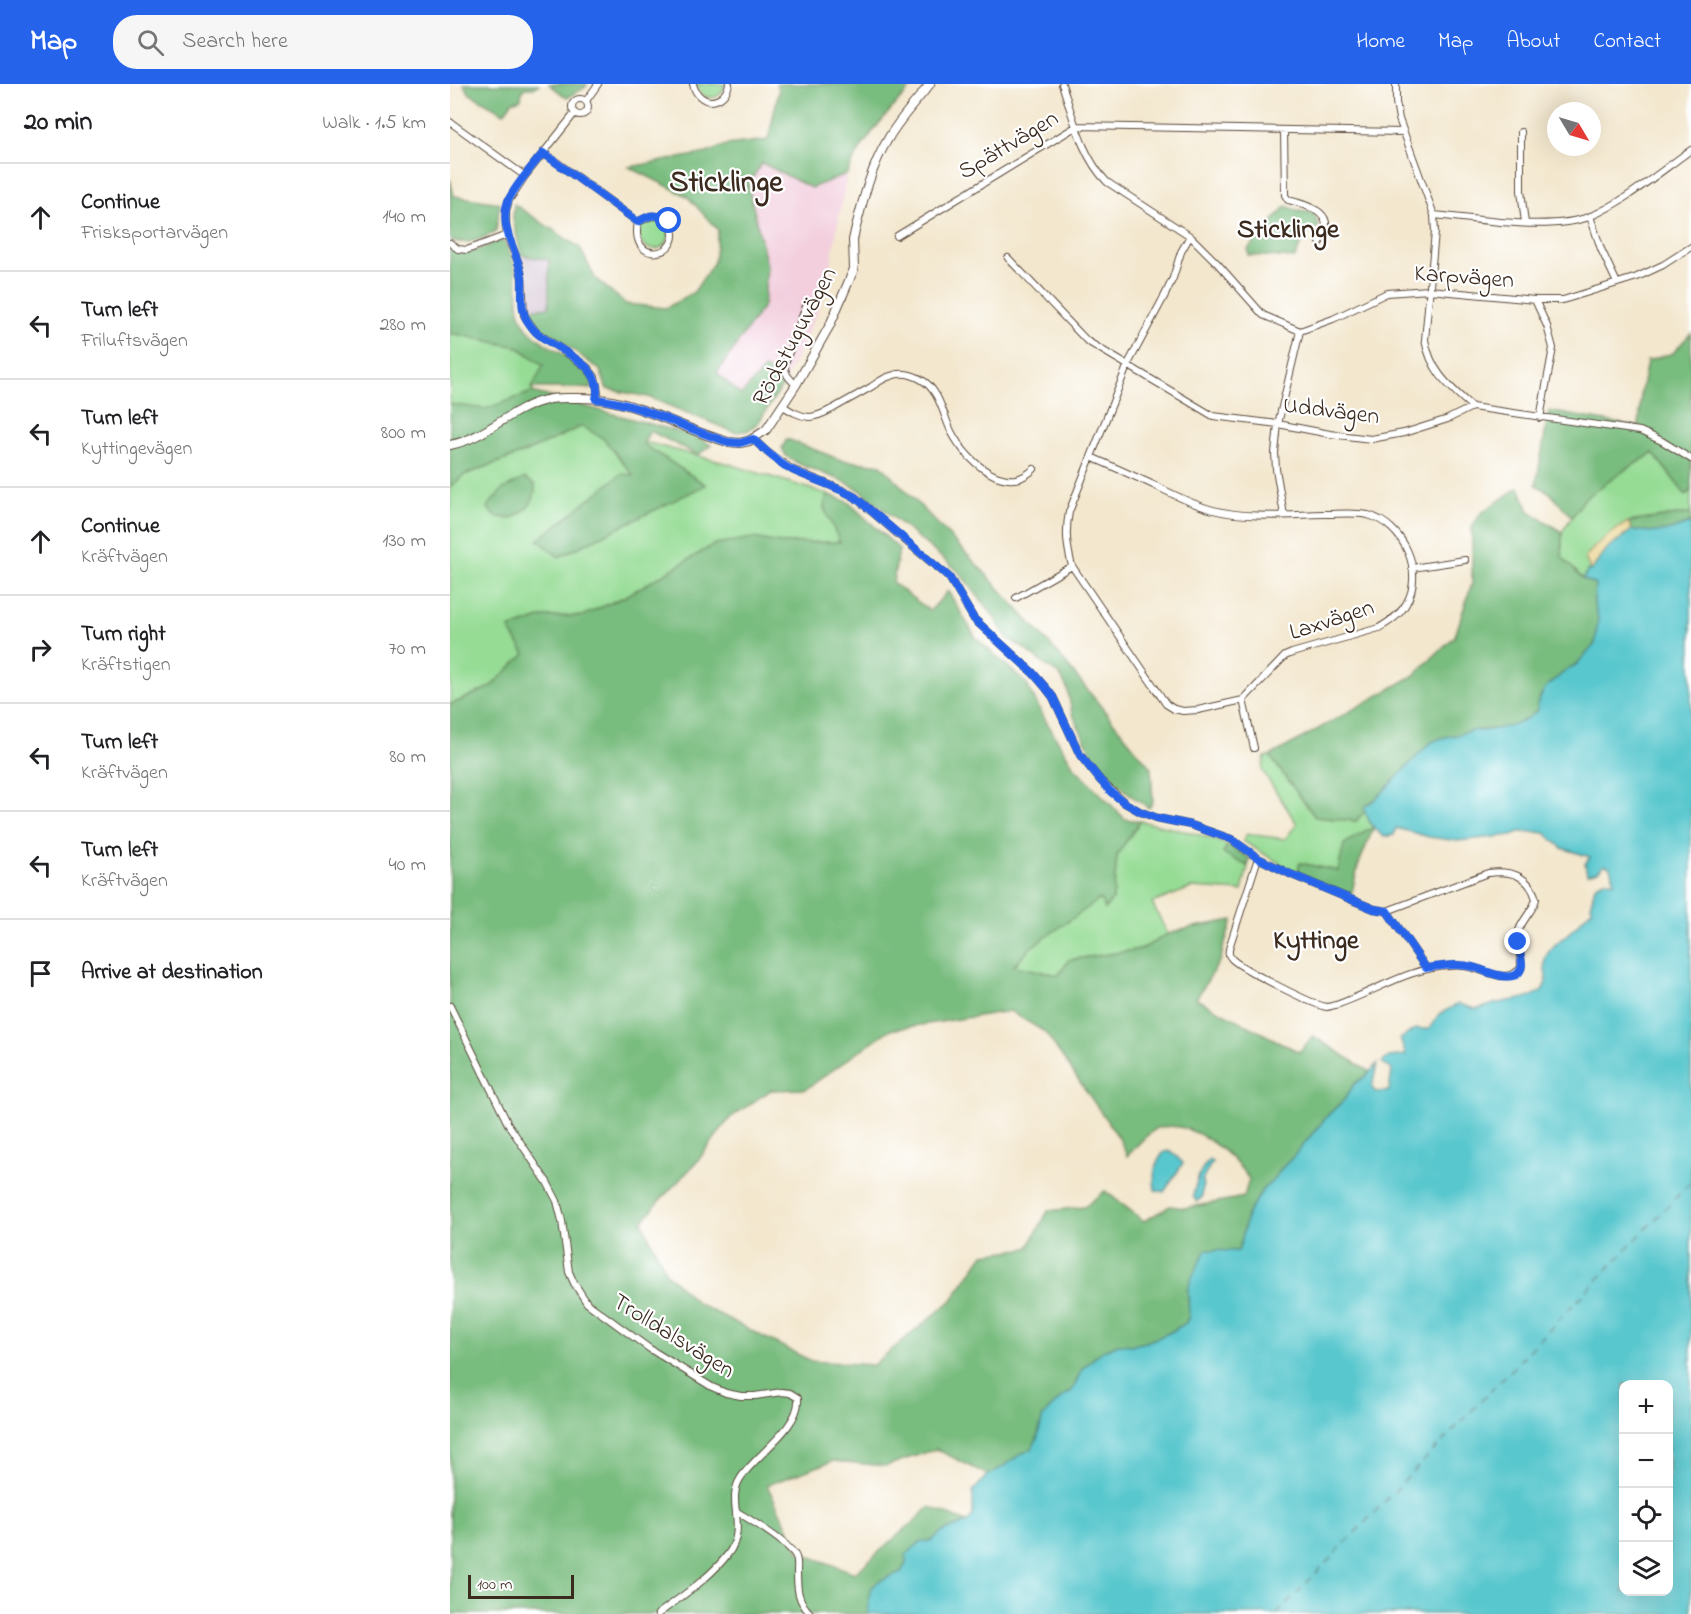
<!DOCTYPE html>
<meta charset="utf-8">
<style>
:root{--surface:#fff;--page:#f6f6f6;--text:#202124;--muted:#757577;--line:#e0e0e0;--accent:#2563eb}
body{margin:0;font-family:"Indie Flower",sans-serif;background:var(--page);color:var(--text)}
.controls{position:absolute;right:18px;bottom:18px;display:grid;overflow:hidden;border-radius:12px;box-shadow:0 6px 24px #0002}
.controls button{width:54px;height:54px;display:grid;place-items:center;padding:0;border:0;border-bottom:2px solid var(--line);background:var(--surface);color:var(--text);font:30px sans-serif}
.compass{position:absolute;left:1097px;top:18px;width:54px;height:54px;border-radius:50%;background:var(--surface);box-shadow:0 6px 24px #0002;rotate:128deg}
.scale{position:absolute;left:18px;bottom:15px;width:106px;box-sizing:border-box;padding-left:6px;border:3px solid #3b2a1e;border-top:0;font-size:16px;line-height:21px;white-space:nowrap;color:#3b2a1e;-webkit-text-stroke:4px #fff;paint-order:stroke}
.stop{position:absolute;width:18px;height:18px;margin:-14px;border:4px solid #2563eb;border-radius:50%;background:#fff}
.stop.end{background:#2563eb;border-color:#fff;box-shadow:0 2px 6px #0008}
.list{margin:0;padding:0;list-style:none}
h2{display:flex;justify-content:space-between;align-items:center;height:78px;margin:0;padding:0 24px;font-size:26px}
h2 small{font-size:20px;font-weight:400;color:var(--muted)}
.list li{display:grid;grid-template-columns:39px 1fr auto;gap:18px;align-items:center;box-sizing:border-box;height:108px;padding:0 24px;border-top:2px solid var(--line)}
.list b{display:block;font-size:22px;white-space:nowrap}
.list p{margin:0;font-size:20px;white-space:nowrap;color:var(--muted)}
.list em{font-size:20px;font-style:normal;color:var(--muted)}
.icon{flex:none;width:33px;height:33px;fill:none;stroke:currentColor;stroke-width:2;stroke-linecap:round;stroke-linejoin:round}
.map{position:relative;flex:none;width:1241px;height:1530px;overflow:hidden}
header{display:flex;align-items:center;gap:36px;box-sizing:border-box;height:84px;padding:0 30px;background:var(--accent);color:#fff}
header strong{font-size:28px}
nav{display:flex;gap:33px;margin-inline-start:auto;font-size:21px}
.search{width:420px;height:54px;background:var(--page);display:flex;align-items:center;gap:15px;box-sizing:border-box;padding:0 21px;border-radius:24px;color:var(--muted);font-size:22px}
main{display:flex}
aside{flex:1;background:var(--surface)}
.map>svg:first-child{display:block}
.built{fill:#f3cfde}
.industrial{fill:#cfbdce}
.green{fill:#96dc95;stroke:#68835a;stroke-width:1.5}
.forest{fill:#78bc7e;stroke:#5a734e;stroke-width:1.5;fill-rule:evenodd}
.sand{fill:#eeda9e;stroke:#94825e;stroke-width:1.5}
.water{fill:#59c7ce;stroke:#4a7876;stroke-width:1.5;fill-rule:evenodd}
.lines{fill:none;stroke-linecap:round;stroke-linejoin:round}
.ferry{stroke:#46615c;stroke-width:1.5;stroke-dasharray:8 6;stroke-linecap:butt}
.minor-casing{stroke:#574638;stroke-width:8}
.tertiary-casing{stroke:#574638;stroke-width:10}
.minor{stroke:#fff;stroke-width:6}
.tertiary{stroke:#fff;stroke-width:8}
.route{stroke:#2563eb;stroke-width:8}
.labels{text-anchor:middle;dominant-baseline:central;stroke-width:4.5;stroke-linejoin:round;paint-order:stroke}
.street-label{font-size:24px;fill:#3b2a1e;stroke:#fff}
.neighbourhood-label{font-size:26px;font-weight:bold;fill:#3b2a1e;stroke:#fff}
.quarter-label{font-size:27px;font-weight:bold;fill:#3b2a1e;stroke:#fff}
.district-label{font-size:30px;font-weight:bold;fill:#3b2a1e;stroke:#fff}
</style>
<header>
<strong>Map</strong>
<div class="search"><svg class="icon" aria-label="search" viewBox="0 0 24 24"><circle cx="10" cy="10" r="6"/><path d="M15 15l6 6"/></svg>Search here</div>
<nav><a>Home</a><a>Map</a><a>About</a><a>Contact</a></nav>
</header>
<main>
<aside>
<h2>20 min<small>Walk · 1.5 km</small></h2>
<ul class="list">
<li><svg class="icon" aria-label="ahead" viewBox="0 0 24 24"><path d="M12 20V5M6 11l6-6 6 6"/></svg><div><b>Continue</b><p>Frisksportarvägen</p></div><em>140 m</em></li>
<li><svg class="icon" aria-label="left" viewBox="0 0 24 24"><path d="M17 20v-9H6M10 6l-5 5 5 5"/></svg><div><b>Turn left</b><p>Friluftsvägen</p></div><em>280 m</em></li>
<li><svg class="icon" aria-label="left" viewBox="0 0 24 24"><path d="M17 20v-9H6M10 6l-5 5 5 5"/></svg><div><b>Turn left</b><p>Kyttingevägen</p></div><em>800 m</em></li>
<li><svg class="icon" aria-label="ahead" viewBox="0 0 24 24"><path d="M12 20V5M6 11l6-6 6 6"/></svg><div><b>Continue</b><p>Kräftvägen</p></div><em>130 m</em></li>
<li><svg class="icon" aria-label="right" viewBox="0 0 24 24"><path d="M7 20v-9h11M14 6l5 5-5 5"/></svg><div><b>Turn right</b><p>Kräftstigen</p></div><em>70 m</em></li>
<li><svg class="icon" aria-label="left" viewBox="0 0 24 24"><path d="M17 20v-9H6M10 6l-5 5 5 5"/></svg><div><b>Turn left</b><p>Kräftvägen</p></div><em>80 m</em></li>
<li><svg class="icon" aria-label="left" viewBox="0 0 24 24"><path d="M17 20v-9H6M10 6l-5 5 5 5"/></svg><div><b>Turn left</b><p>Kräftvägen</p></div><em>40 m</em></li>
<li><svg class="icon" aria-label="arrive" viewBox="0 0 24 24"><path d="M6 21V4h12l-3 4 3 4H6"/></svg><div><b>Arrive at destination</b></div></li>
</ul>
</aside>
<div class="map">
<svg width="1241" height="1530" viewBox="0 0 1241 1530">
<rect width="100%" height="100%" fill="#fff"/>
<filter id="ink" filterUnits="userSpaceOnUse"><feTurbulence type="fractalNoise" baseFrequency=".0167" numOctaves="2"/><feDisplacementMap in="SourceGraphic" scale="12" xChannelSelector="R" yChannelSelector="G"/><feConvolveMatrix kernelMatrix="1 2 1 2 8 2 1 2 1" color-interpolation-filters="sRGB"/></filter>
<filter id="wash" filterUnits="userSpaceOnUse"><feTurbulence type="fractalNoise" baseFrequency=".008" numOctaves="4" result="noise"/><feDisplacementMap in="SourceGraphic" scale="24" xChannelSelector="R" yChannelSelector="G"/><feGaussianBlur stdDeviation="1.35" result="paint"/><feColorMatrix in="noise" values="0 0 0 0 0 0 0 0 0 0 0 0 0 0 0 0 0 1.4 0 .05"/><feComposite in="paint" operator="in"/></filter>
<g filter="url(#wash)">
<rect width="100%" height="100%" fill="#f3e7ce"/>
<!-- built -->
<path class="built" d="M312 79 361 104 397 90 383 166 380 195 371 220 334 299 315 284 291 311 267 289 314 221 317 182 298 101Z"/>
<!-- industrial -->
<path class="industrial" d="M71 171 99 176V223L80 225 76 186Z"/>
<!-- green -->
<path class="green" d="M246 0H276C270 18 252 18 246 0Z
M189 150a15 15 0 1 1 30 0a15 15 0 1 1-30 0Z
M0 249 67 263 94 281 82 308 35 326 0 320Z
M133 342 279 380 377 410 374 424 390 458 330 459 303 454 132 532 93 533 60 545 75 570 40 603 0 621V403L14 391 76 368Z
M1203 369 1235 410 1241 406V429L1178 438 1141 487 1138 486 1133 495 1111 473 1112 448 1134 414 1175 386Z
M820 672 865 733 906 737 915 727 923 745 917 746 888 787 850 779 847 790 793 757 797 750 835 755 847 740 812 686 815 673Z
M690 737C728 746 768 751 800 774L792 807 741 804 702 819 718 850 692 865 619 876 609 891 564 882 580 864 650 815 663 816 667 771Z"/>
<!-- forest -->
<path class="forest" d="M13 0H89L84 4H75L72 7 71 15 62 18 54 29 20 10Z
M99 0H137L136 3 117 14Z
M326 0H464C439 28 412 55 397 90L361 104 312 79 298 101 317 182 314 221 267 289 291 311 315 284 334 299 308 339 297 347 284 348 198 313 157 305 150 286 111 257 91 245 81 235 80 225 99 223V176L71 171 63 135 64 120 130 164 145 194 176 220 216 224 244 208 264 178 268 146 237 112 179 83 257 69 276 61 318 56 329 6Z
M0 95 4 112 50 119 46 147C33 155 15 163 0 155Z
M836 122 848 127 864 129 869 143 855 149 845 174 798 171V165Z
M48 157H53C61 167 66 183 67 196 69 210 66 225 73 238 89 265 129 270 142 298L141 305 129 304H82L93 281 68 263 0 249V163C22 173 28 166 48 157Z
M1241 249V406L1236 411 1203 369 1175 386 1135 414 1122 433 1099 408 1086 401 1099 327 1189 343 1191 308 1197 277 1223 269Z
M82 308 245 352 261 361 248 371 200 347 193 360 256 401 109 473 88 456 171 390 183 391 154 355 132 342 76 368 14 391 0 403V320L35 325Z
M337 355 391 376 431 381 534 488 605 566 701 684 703 718 699 724 683 713 661 694 645 676 622 629 617 604 610 591 592 579 575 565 557 554 542 530 508 487 410 406 393 397 349 380 336 372 332 364Z
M75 394 85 401C86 421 75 427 60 435L44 432 37 423 53 405Z
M1069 403 1079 427 1112 448V473L1133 495 1145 500C1145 506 1144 513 1144 519 1145 524 1147 528 1148 533 1148 540 1147 555 1144 561 1132 584 1084 598 1088 626 1067 646 1047 644 1021 647 1016 647 1012 650 1007 651 997 652 989 654 980 659L927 714 914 723 915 727 906 737 865 733 820 672 963 592 1005 552 1022 499V443L1031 429Z
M377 410 398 418 449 465 443 499 480 527 498 507 526 554 576 599 597 639 624 683 675 735 690 737 667 771 663 815 655 825 650 815 580 864 564 882 609 891 619 876 692 865 718 850 739 844 783 836 773 864 771 875 746 915 849 968 863 952 920 988 916 992 905 999 894 1016 879 1030 842 1074 831 1085 824 1096 813 1105 797 1131 792 1155 788 1167H756L738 1206 739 1232 736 1239 719 1249 696 1258 683 1261 668 1260 652 1267 632 1285 622 1307 612 1313 593 1332 587 1355 582 1365 571 1370 551 1384 538 1391 486 1365 436 1382 383 1377 317 1401 350 1469 405 1489 480 1423 517 1438 492 1448 482 1456 469 1459 451 1488 429 1497 421 1513 418 1530H0V621L40 603 75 570 59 545 93 533 132 532 176 512 265 460 303 454 330 459 390 458 374 424ZM560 927 595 948 669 1054 677 1072C684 1065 699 1047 708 1044 741 1034 781 1069 799 1095L794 1113 736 1124 720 1122 694 1137 655 1107 634 1123 598 1127 578 1164 534 1170 501 1217 423 1281 361 1277 247 1219 217 1190 192 1138 210 1116 246 1079 280 1034 321 1006 356 1005 439 946Z
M1241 429V439L1217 447 1203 448 1182 446 1178 438Z
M923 745 908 782 901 812 847 790 850 779 888 787 894 760 917 746Z
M777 761 800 774 797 782 773 769Z"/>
<!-- sand -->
<path class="sand" d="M1178 438 1182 446 1157 465 1141 487 1135 474C1147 458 1161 449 1178 438Z"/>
<!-- water -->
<path class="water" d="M1241 439V1530H418L420 1505 429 1497 451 1488 456 1480V1471L469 1459 482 1456 492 1448 518 1438 523 1431V1407L538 1391 551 1384 571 1370 582 1365 587 1355 593 1332 612 1313 622 1307 632 1285 652 1267 668 1260 683 1261 696 1258 719 1249 736 1239 739 1232 738 1206 741 1195 756 1166 788 1167 792 1155 797 1131 813 1105 824 1096 831 1085 842 1074 879 1030 894 1016 905 999 916 992 927 980 922 1003 925 1008 939 1007 942 986 932 978 939 973 956 971 950 955 965 945H979L989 930 1008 920C1014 921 1020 924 1026 925 1034 925 1040 920 1048 919 1060 916 1083 915 1092 906 1101 896 1092 885 1095 875 1099 863 1114 854 1123 845 1131 838 1133 832 1142 826L1141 819 1145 802 1155 796 1164 798 1160 783 1154 781 1148 787 1137 790 1135 780 1140 773 1112 764 1095 749 1087 748H1070L1062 751 1008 757 979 753 946 744 944 751 934 753C923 744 917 736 914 723L927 714 980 659C989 654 997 652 1007 651 1012 650 1016 647 1021 647 1024 646 1027 647 1030 647 1051 645 1072 641 1088 626L1087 620 1095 604 1119 584 1126 581 1145 560 1148 534 1144 519 1145 500 1133 495 1138 486 1141 487 1157 465 1182 446 1203 448 1217 447ZM1218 1300V1508H1174V1300Z
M721 1067 733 1079 714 1108 705 1106C703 1091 704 1080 714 1068Z
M759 1076 762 1078 753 1095 752 1113 747 1118 743 1112C746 1099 749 1086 759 1076Z"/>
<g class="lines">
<!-- ferry -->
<path class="ferry" d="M827 1530 1241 1098"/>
</g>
</g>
<g filter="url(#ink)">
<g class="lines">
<!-- minor casing -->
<g class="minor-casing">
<path id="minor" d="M243 0C248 22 274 23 279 0
M612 0C623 33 632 73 657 98L740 152 767 179 813 231 850 247 883 235 937 209 979 206 1085 216H1113L1187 193 1213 181 1241 163
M946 0V18L949 35 984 131 985 148 975 256C981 288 999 302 1022 323
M122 23a8 8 0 1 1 16 0a8 8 0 1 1-16 0Z
M136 17 148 0
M125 29 75 92 59 116 56 127V143L57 151 69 180 72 193 74 231 86 248 137 283 145 293 148 308 146 315
M0 38 75 92
M834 46 835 111 838 116C860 122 889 129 870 158
M1071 48V107L1075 139
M94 69 188 138
M984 131C1027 135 1102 148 1141 132 1173 119 1211 87 1241 66
M201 132C210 132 217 133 221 141 234 173 179 183 188 138Z
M1140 132 1151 165 1167 199
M447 152 627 42 953 48
M0 159 8 165 17 166 57 151
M558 174 637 257 763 332 828 340 880 350 921 355 954 349 998 335 1022 323 1190 347 1212 357 1241 375
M1085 216 1097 242 1103 264 1090 334
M346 301C339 294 334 290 335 279L356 222
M333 322C341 327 349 332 359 333 368 333 376 328 384 324 396 317 409 310 421 303 427 299 433 294 441 292 451 288 462 290 472 296 489 306 493 330 501 347 510 365 527 384 546 392 562 398 572 396 584 385
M303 355 317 368 343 386 392 406 405 413 458 459 499 493 524 535 583 589 596 604 603 613 630 671 650 696 675 719 691 728 707 734 741 741 781 755 808 774 840 790 924 825 937 827 1038 789C1061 786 1079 791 1086 815 1083 828 1070 837 1068 850 1066 861 1072 873 1071 884 1057 900 1040 888 1024 884 1016 882 1008 881 1001 882 959 883 925 908 886 921 883 921 880 923 877 923 865 922 788 883 781 874 777 870 779 866 780 861L808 774
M641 373C664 383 686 393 708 403 726 412 744 421 763 426 798 435 837 431 873 430 888 430 904 428 918 431 954 441 975 488 956 520 950 531 939 538 929 544L842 569 835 572 793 616 748 626 733 627 724 625 716 620 622 482C617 463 615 448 619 428L678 280 715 211 723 194 731 168 740 152
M834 431 826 385 825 369 828 340 850 247
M962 484 1015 476
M566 514 622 482
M793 616 804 664
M937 827 976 884
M0 922 58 1040 97 1098 107 1117 112 1137 119 1188 124 1199 137 1219 200 1265 262 1303 276 1309 291 1312H305L332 1308 340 1309 348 1314C351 1343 304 1372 290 1395 276 1417 298 1444 278 1470 260 1494 232 1512 208 1530
M286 1427C300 1436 340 1459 346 1473 348 1478 347 1482 347 1487 347 1504 347 1517 361 1530"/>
</g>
<!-- tertiary casing -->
<g class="tertiary-casing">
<path id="tertiary" d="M0 361C37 354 60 324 96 316 106 313 117 314 128 314 137 314 146 314 156 316 198 323 237 347 278 358L290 359 299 357 316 346 346 301 380 241 404 185 403 156 405 147C413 116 421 83 438 55 449 35 466 18 480 0"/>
</g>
<!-- minor -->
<use href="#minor" class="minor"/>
<!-- tertiary -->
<use href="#tertiary" class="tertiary"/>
</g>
</g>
<g class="lines" filter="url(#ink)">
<!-- route -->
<path class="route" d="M219 137C206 129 200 130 188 138L93 69C83 81 64 103 58 117 48 144 68 167 72 193 73 204 70 217 74 229 75 235 82 244 86 248 107 268 155 279 146 315 192 320 234 345 278 358L290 359 303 355C316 367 329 380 344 387 364 396 385 402 405 413L499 493 524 535 583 589 596 604 603 613 630 671 650 696 661 708 675 719 691 728 707 734 741 741 781 755 808 774 840 790 924 825 937 827 976 884C991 882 1008 879 1023 883 1034 886 1069 904 1072 881 1072 874 1069 865 1068 858"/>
</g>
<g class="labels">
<!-- street labels -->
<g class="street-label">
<text transform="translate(559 62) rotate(-31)">Spättvägen</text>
<text transform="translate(1014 194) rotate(4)">Karpvägen</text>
<text transform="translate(346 253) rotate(-62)">Rödstuguvägen</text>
<text transform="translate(881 328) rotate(7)">Uddvägen</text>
<text transform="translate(882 537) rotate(-18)">Laxvägen</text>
<text transform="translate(223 1253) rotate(32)">Trolldalsvägen</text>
</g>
<!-- neighbourhood labels -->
<g class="neighbourhood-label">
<text x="866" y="858">Kyttinge</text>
</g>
<!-- quarter labels -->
<g class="quarter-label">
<text x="838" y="146">Sticklinge</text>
</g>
<!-- district labels -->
<g class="district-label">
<text x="276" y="100">Sticklinge</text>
</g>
</g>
</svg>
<div class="controls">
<button>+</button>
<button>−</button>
<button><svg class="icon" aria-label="locate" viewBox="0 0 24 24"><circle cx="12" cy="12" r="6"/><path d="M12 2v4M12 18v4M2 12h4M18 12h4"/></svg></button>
<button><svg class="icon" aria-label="layers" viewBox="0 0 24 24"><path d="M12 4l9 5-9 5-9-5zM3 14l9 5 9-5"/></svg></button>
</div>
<svg class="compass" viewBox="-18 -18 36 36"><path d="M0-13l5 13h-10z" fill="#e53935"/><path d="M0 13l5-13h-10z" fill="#757577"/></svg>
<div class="scale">100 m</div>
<div class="stop" style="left:219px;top:137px"></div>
<div class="stop end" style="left:1068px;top:858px"></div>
</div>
</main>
